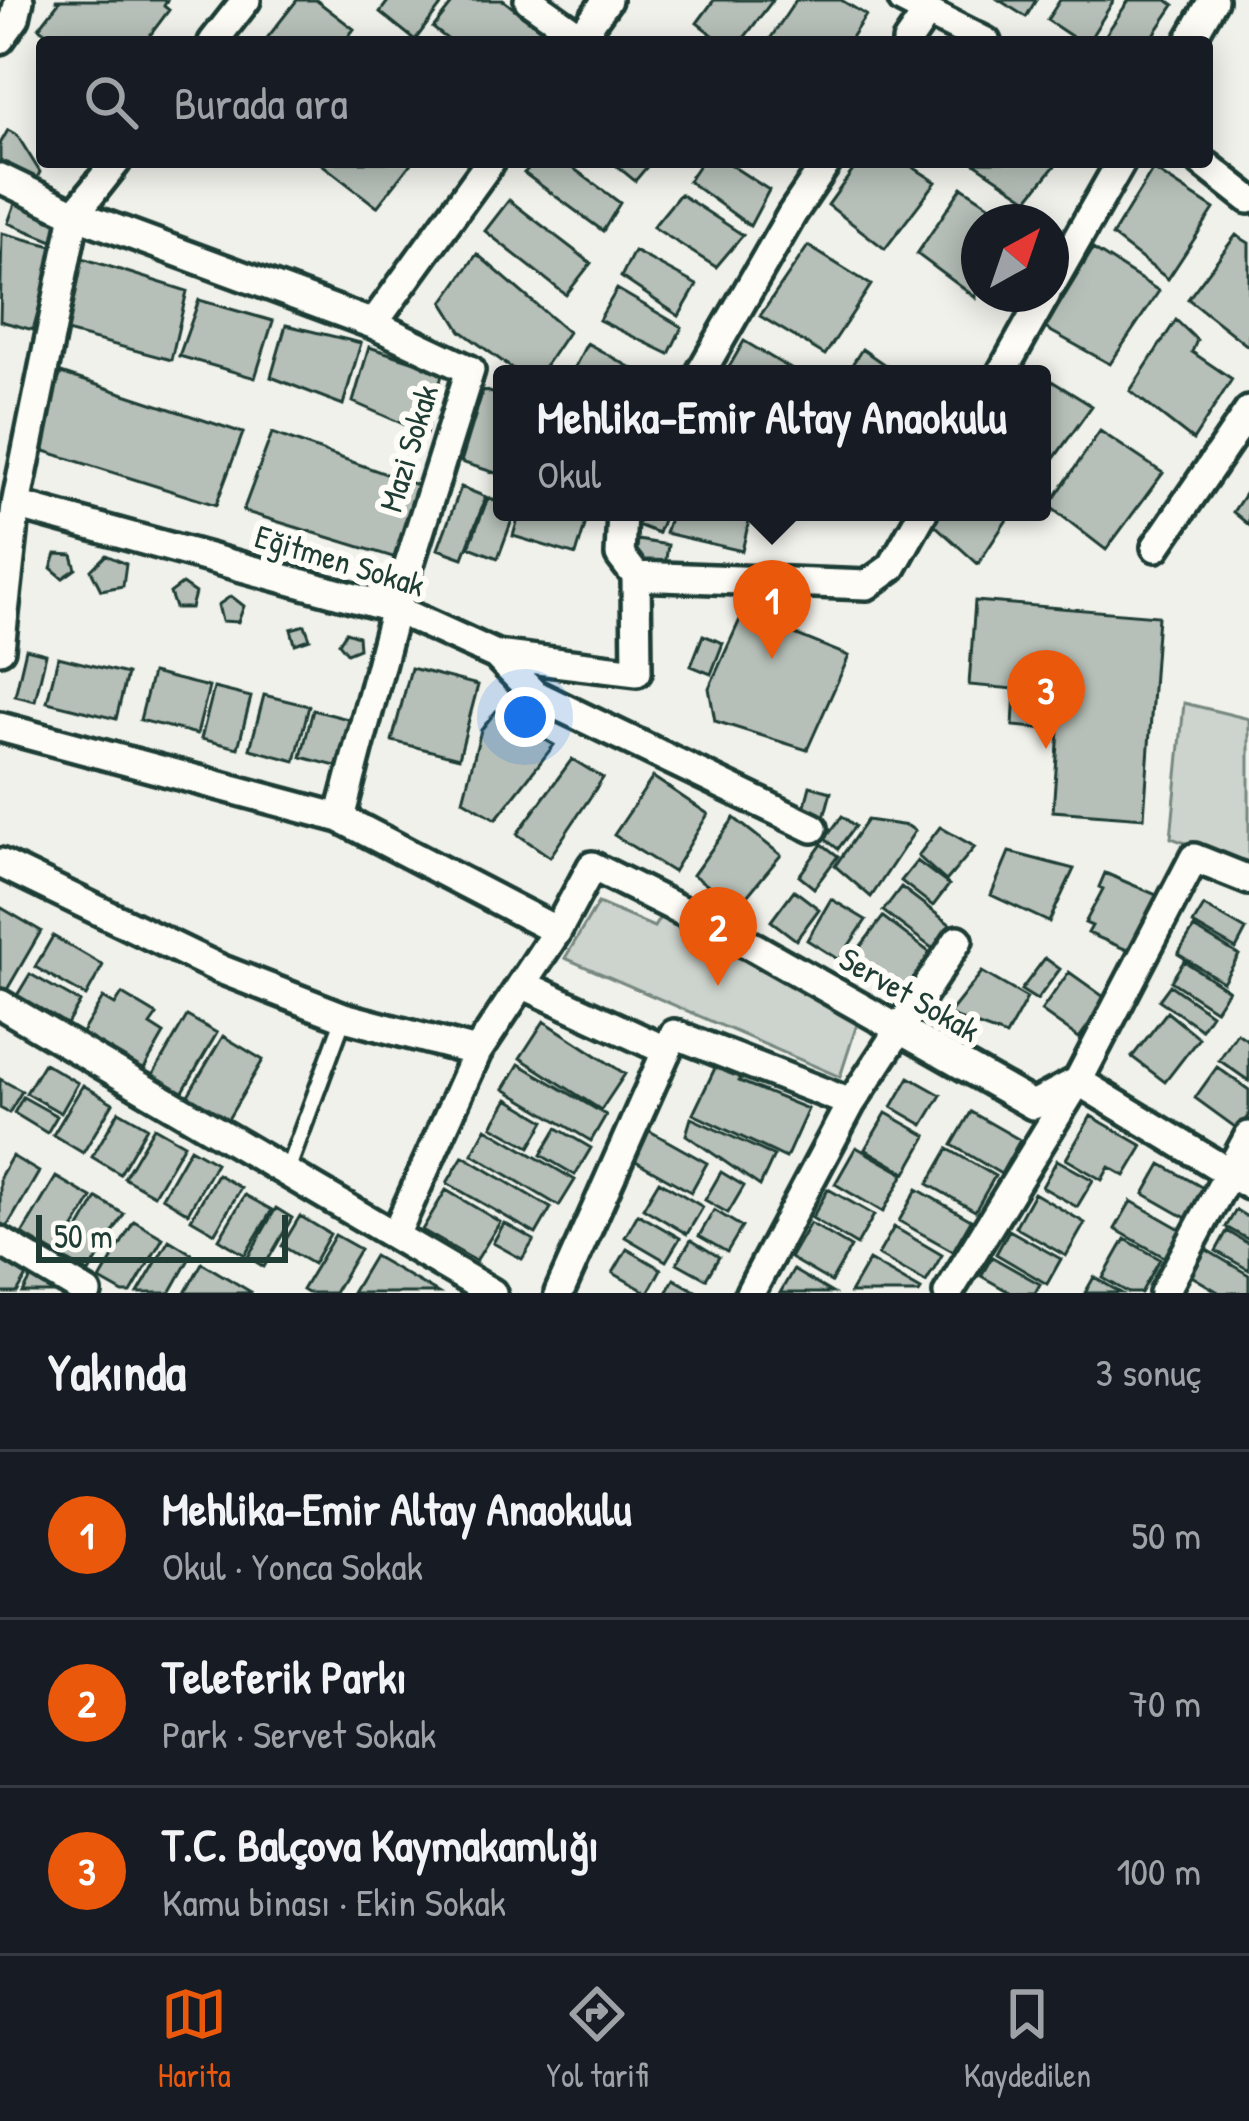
<!DOCTYPE html>
<html lang="tr">
<meta charset="utf-8">
<style>
:root{--surface:#171b24;--page:#20242c;--text:#f1f3f6;--muted:#9ea1a6;--line:#363941;--accent:#ea580c}
body{margin:0;font-family:"Patrick Hand",sans-serif;background:var(--page);color:var(--text)}
.compass{position:absolute;left:961px;top:204px;width:108px;height:108px;border-radius:50%;background:var(--surface);box-shadow:0 6px 30px #0003;rotate:40deg}
.scale{position:absolute;left:36px;bottom:30px;width:252px;box-sizing:border-box;padding-left:12px;border:6px solid #1f3d34;border-top:0;font-size:33px;line-height:42px;white-space:nowrap;color:#1f3d34;-webkit-text-stroke:9px #fdfcf7;paint-order:stroke}
.you{position:absolute;left:525px;top:717px;width:42px;height:42px;margin:-30px;border:9px solid #fff;border-radius:50%;background:#1a73e8;box-shadow:0 0 0 18px #1a73e833}
.badge{display:grid;place-items:center;width:78px;height:78px;border-radius:50%;background:var(--accent);color:#fff;font-size:39px;font-weight:700}
.pin{position:absolute;translate:-50% -99px;filter:drop-shadow(0 3px 6px #0008)}
.pin::after{content:'';position:absolute;top:63px;width:42px;height:36px;background:inherit;clip-path:polygon(0 0,100% 0,50% 100%)}
.popup{position:absolute;left:493px;top:365px;width:558px;height:156px;box-sizing:border-box;display:grid;place-content:center;border-radius:12px;background:var(--surface);filter:drop-shadow(0 3px 9px #0005);font-size:39px;white-space:nowrap;color:var(--muted)}
.popup b{font-size:45px;color:var(--text)}
.popup::after{content:'';position:absolute;left:50%;top:100%;margin-left:-24px;border:24px solid transparent;border-top-color:var(--surface)}
.list{margin:0;padding:0;list-style:none}
h2{display:flex;justify-content:space-between;align-items:center;height:156px;margin:0;padding:0 48px;font-size:51px}
h2 small{font-size:39px;font-weight:400;color:var(--muted)}
.list li{display:grid;grid-template-columns:78px 1fr auto;gap:36px;align-items:center;box-sizing:border-box;height:168px;padding:0 48px;border-top:3px solid var(--line)}
.list b{display:block;font-size:45px;white-space:nowrap}
.list p{margin:0;font-size:39px;white-space:nowrap;color:var(--muted)}
.list em{font-size:39px;font-style:normal;color:var(--muted)}
.icon{flex:none;width:66px;height:66px;fill:none;stroke:currentColor;stroke-width:2;stroke-linecap:round;stroke-linejoin:round}
.map{position:relative;flex:none;width:1249px;height:1293px;overflow:hidden}
.search{position:absolute;background:var(--surface);box-shadow:0 6px 30px #0003;left:36px;right:36px;top:36px;height:132px;display:flex;align-items:center;gap:30px;box-sizing:border-box;padding:0 42px;border-radius:12px;color:var(--muted);font-size:45px}
.sheet{height:660px;background:var(--surface)}
nav{display:flex;justify-content:space-around;align-items:center;box-sizing:border-box;height:168px;border-top:3px solid var(--line);background:var(--surface);font-size:33px;color:var(--muted)}
nav a{display:grid;justify-items:center;gap:6px}
nav .on{color:var(--accent)}
.map>svg:first-child{display:block}
.green{fill:#cdd3cd;stroke:#768880;stroke-width:3}
.building{fill:#b6bfb8;stroke:#1f3d34;stroke-width:3}
.lines{fill:none;stroke-linecap:round;stroke-linejoin:round}
.service-casing{stroke:#1f3d34;stroke-width:22}
.minor-casing{stroke:#1f3d34;stroke-width:36}
.service{stroke:#fdfcf7;stroke-width:14}
.minor{stroke:#fdfcf7;stroke-width:27}
.labels{text-anchor:middle;dominant-baseline:central;stroke-width:12;stroke-linejoin:round;paint-order:stroke}
.street-label{font-size:33px;fill:#1f3d34;stroke:#fdfcf7}
</style>
<div class="map">
<svg width="1249" height="1293" viewBox="0 0 1249 1293">
<rect width="100%" height="100%" fill="#f0f1eb"/>
<filter id="ink" filterUnits="userSpaceOnUse"><feTurbulence type="fractalNoise" baseFrequency=".00833" numOctaves="2"/><feDisplacementMap in="SourceGraphic" scale="24" xChannelSelector="R" yChannelSelector="G"/><feConvolveMatrix kernelMatrix="1 2 1 2 8 2 1 2 1" color-interpolation-filters="sRGB"/></filter>
<g filter="url(#ink)">
<!-- green -->
<path class="green" d="M1184 703 1249 719V865L1171 838Z
M598 903 654 927 663 912 860 1015 840 1077 565 958Z"/>
<!-- building -->
<path class="building" d="M55 0H167L164 6 169 10 145 42H59L39 28 59 2Z
M297 0H316L354 29 344 42H264Z
M389 0H440L443 3 415 40 380 12Z
M455 0H503L556 41 451 42 433 28Z
M714 0H773L741 42H722L697 23Z
M796 0H841L866 15 848 42H768Z
M999 0H1036L1026 17Z
M1060 0H1114L1088 42H1080L1047 20Z
M1129 0H1167L1174 5 1149 42H1101Z
M8 130 17 135 40 172 33 186 0 168V144Z
M319 162H412L377 207Z
M535 162H565L620 203 603 231 524 173Z
M612 162H651L635 181Z
M701 162H726L769 190 750 226 688 181Z
M859 162H905L936 182 885 249 828 205Z
M973 162H1058L1028 199Z
M1153 169 1214 209 1168 279 1112 236Z
M962 187 1015 222H979L976 298 917 254Z
M680 194 743 235 716 267 653 227Z
M17 198 65 216 55 242 8 223Z
M509 200 591 263 566 295 485 231Z
M2 233 56 247 33 330 0 321Z
M1236 235 1249 243V347L1188 299Z
M808 246 871 285 825 355 760 316Z
M1093 249 1159 291 1110 364 1045 328Z
M634 251 697 285 679 316 621 277Z
M477 254 568 332 541 372 514 370 461 331 443 302Z
M76 256 187 291 171 360 59 330Z
M617 289 682 327 669 354 599 320Z
M199 300 273 321 255 378 179 356Z
M1176 320 1197 340 1192 352 1232 379 1193 440 1130 391Z
M286 325 361 343 343 405 271 377Z
M744 341 799 374H725Z
M587 343 642 374H571Z
M369 347 443 371 426 434 353 402Z
M862 349 898 374H846Z
M61 373 243 433 216 505 35 448Z
M1042 375 1092 406 1042 475Z
M483 390 502 396V475L461 462Z
M1100 431 1163 473 1106 550 1049 506Z
M272 433 428 489 396 558 243 511Z
M461 487 486 497 463 558 438 549Z
M1249 488V525L1233 512Z
M488 498 502 504V512H515L498 558 469 547Z
M520 512H589L576 555 513 536Z
M642 512H666L658 533 637 525Z
M672 512H751L742 551 665 533Z
M928 512H1012L978 564 925 516Z
M638 540 668 545 665 566 635 562Z
M56 554 72 555 76 569 63 578 51 568Z
M106 555 126 564 123 586 101 590 91 570Z
M182 584 195 593 191 608H175L170 593Z
M231 596 244 606 238 622 222 621 218 605Z
M975 601 1158 616 1144 818 1053 811 1059 730 1013 726 1015 689 969 685Z
M743 613 849 656 807 750 715 721 709 688Z
M305 625 310 639 295 644 291 629Z
M346 632 358 636 359 648 347 653 339 643Z
M703 635 723 643 711 674 691 666Z
M26 649 46 654 35 701 15 696Z
M58 657 127 674 116 719 47 702Z
M411 668 478 685 459 758 392 741Z
M152 673 209 687 197 734 140 720Z
M214 688 251 697 238 748 201 739Z
M264 695 309 706 295 761 250 749Z
M313 710 356 721 343 768 301 757Z
M496 711 554 745 496 819 463 800 481 730Z
M572 759 603 778 550 857 517 834Z
M653 777 708 814 673 872 614 835Z
M810 786 831 792 822 825 801 820Z
M842 816 855 826 838 849 825 839Z
M734 818 781 855 738 907 693 875Z
M867 820 908 826 915 831 871 897 835 866Z
M940 827 975 847 946 881 918 856Z
M822 844 838 856 814 888 799 876Z
M1009 852 1074 869 1049 922 991 895Z
M917 861 949 885 933 906 901 881Z
M1105 873 1159 896 1134 953 1088 933 1092 926 1085 923 1103 889 1099 887Z
M901 887 959 931 941 955 883 911Z
M794 890 819 909 796 940 771 921Z
M831 899 866 920 839 960 807 940Z
M1204 906 1246 930 1236 949 1193 924Z
M0 907 41 931 1 1000 0 999Z
M883 917 937 958 909 995 854 955Z
M1194 928 1239 955 1223 982 1178 954Z
M53 936 103 965 86 996 35 967Z
M1045 958 1060 969 1037 1000 1021 990Z
M1184 961 1228 990 1215 1010 1171 981Z
M982 972 1027 998 1006 1036 948 1015Z
M1069 972 1107 999 1079 1038 1041 1011Z
M30 974 80 1002 60 1036 10 1007Z
M1170 985 1211 1014 1201 1029 1159 1000Z
M122 994 157 1015 150 1025 164 1034 137 1081 75 1044 103 998 115 1005Z
M1167 1012 1199 1038 1165 1082 1132 1057Z
M187 1016 217 1033 178 1100 148 1083Z
M544 1021 625 1074 601 1110 520 1058Z
M1237 1033 1249 1041V1081L1219 1060Z
M223 1036 263 1060 224 1126 184 1102Z
M44 1063 78 1083 61 1113 26 1093Z
M519 1064 606 1115 591 1141 504 1089Z
M716 1066 740 1077 739 1081 808 1109 786 1158 693 1114Z
M1217 1067 1249 1090V1116L1239 1130 1195 1098Z
M909 1077 941 1095 923 1125 892 1107Z
M0 1079 22 1091 9 1113 0 1108Z
M83 1085 113 1103 83 1153 53 1135Z
M23 1097 57 1116 47 1133 14 1113Z
M508 1099 545 1121 530 1147 492 1126Z
M119 1111 147 1127 120 1174 92 1157Z
M971 1112 1020 1140 1001 1174 952 1145Z
M886 1113 927 1136 906 1173 865 1149Z
M1091 1116 1143 1146 1125 1176 1109 1167 1102 1180 1066 1159Z
M691 1118 774 1156 760 1186 686 1135Z
M154 1127 184 1144 154 1195 124 1178Z
M486 1128 575 1180 559 1206 472 1154Z
M557 1128 591 1148 575 1175 541 1155Z
M648 1130 707 1163 691 1192 632 1159Z
M856 1147 904 1174 883 1212 835 1184Z
M190 1148 216 1163 188 1213 162 1197Z
M948 1149 995 1176 975 1211 928 1184Z
M12 1156 39 1172 7 1227 0 1223V1177Z
M463 1156 551 1208 536 1234 447 1183Z
M1057 1160 1093 1180 1077 1207 1042 1187Z
M1161 1164 1205 1189 1188 1219 1144 1194Z
M721 1172 744 1186 728 1213 705 1200Z
M217 1174 241 1188 215 1233 191 1219Z
M56 1177 92 1198 58 1255 22 1234Z
M659 1181 703 1207 687 1234 643 1208Z
M828 1189 874 1215 857 1245 812 1218Z
M917 1189 971 1220 953 1251 899 1221Z
M446 1190 500 1222 476 1261 422 1230Z
M1034 1193 1085 1223 1066 1256 1015 1227Z
M245 1195 272 1210 245 1255 219 1239Z
M97 1198 124 1214 89 1273 63 1258Z
M1131 1201 1182 1230 1166 1258 1115 1229Z
M276 1208 292 1218 264 1267 248 1257Z
M714 1210 742 1227 727 1252 699 1236Z
M1236 1210 1249 1218V1240L1226 1227Z
M638 1214 680 1238 666 1261 625 1237Z
M300 1216 330 1234 313 1264 282 1246Z
M134 1221 163 1238 131 1293H123L100 1280Z
M504 1223 534 1240 522 1259 493 1243Z
M810 1223 851 1247 831 1282 790 1258Z
M894 1227 942 1255 926 1282 878 1255Z
M1009 1230 1061 1259 1047 1284 996 1254Z
M1227 1231 1249 1244V1270L1216 1251Z
M335 1235 360 1249 334 1293H307L302 1290Z
M1125 1239 1160 1259 1141 1293H1129L1103 1278Z
M169 1240 192 1254 170 1293H138Z
M691 1240 719 1257 706 1279 677 1263Z
M627 1249 661 1269 648 1293 613 1273Z
M1205 1249 1249 1275V1293H1220L1190 1275Z
M374 1256 438 1293H352Z
M992 1257 1040 1284 1035 1293H1011L981 1276Z
M0 1260 27 1276 17 1293H0Z
M869 1260 921 1290 919 1293H850Z
M202 1263 251 1292 250 1293H185Z
M793 1270 832 1293H780Z
M1094 1277 1121 1293H1085Z
M31 1278 56 1293H23Z
M674 1279 699 1293H666Z"/>
<g class="lines">
<!-- service casing -->
<g class="service-casing">
<path id="service" d="M287 1171 344 1017"/>
</g>
<!-- minor casing -->
<g class="minor-casing">
<path id="minor" d="M529 0 581 37
M903 0 986 42
M0 39 15 18 19 0
M213 42 246 0
M577 42 607 0
M907 42 927 13
M1189 42 1213 0
M1202 162 1249 199
M0 178 75 214 373 324 470 370 395 609 340 818
M1051 285 1121 162
M373 324 490 162
M700 374 792 214 827 162
M1001 374 1046 294
M16 505 395 609 496 655 534 694 813 828
M622 512 620 555 636 576
M1156 547 1249 411
M636 576 867 585 892 567 923 512
M0 649 16 505 75 214 116 162
M496 655 637 672 636 576
M0 727 340 818 557 931
M0 863 220 969 344 1017 477 1052
M522 984 667 1051
M0 1004 492 1293
M396 1233 477 1052 557 931 592 866 754 947 1033 1105 1078 1081 1249 1185
M0 1241 87 1293
M559 1293 674 1034 851 1103
M750 1293 851 1103 958 940
M948 1293 1078 1081 1194 858 1249 880
M1164 1293 1249 1136"/>
</g>
<!-- service -->
<use href="#service" class="service"/>
<!-- minor -->
<use href="#minor" class="minor"/>
</g>
</g>
<g class="labels">
<!-- street labels -->
<g class="street-label">
<text transform="translate(408 448) rotate(-73)">Mazi Sokak</text>
<text transform="translate(340 560) rotate(17)">Eğitmen Sokak</text>
<text transform="translate(910 994) rotate(30)">Servet Sokak</text>
</g>
</g>
</svg>
<svg class="compass" viewBox="-18 -18 36 36"><path d="M0-13l5 13h-10z" fill="#e53935"/><path d="M0 13l5-13h-10z" fill="#9ea1a6"/></svg>
<div class="scale">50 m</div>
<div class="you"></div>
<div class="pin badge" style="left:772px;top:659px">1</div>
<div class="popup"><b>Mehlika-Emir Altay Anaokulu</b>Okul</div>
<div class="pin badge" style="left:718px;top:986px">2</div>
<div class="pin badge" style="left:1046px;top:749px">3</div>
<div class="search"><svg class="icon" aria-label="search" viewBox="0 0 24 24"><circle cx="10" cy="10" r="6"/><path d="M15 15l6 6"/></svg>Burada ara</div>
</div>
<section class="sheet">
<h2>Yakında<small>3 sonuç</small></h2>
<ul class="list">
<li><span class="badge">1</span><div><b>Mehlika-Emir Altay Anaokulu</b><p>Okul · Yonca Sokak</p></div><em>50 m</em></li>
<li><span class="badge">2</span><div><b>Teleferik Parkı</b><p>Park · Servet Sokak</p></div><em>70 m</em></li>
<li><span class="badge">3</span><div><b>T.C. Balçova Kaymakamlığı</b><p>Kamu binası · Ekin Sokak</p></div><em>100 m</em></li>
</ul>
</section>
<nav>
<a class="on"><svg class="icon" aria-label="map" viewBox="0 0 24 24"><path d="M3 6l6-2 6 2 6-2v14l-6 2-6-2-6 2zM9 4v14M15 6v14"/></svg>Harita</a>
<a><svg class="icon" aria-label="directions" viewBox="0 0 24 24"><path d="M12 3l9 9-9 9-9-9zM9 14v-3h6M13 9l2 2-2 2"/></svg>Yol tarifi</a>
<a><svg class="icon" aria-label="saved" viewBox="0 0 24 24"><path d="M7 4h10v16l-5-4-5 4z"/></svg>Kaydedilen</a>
</nav>
